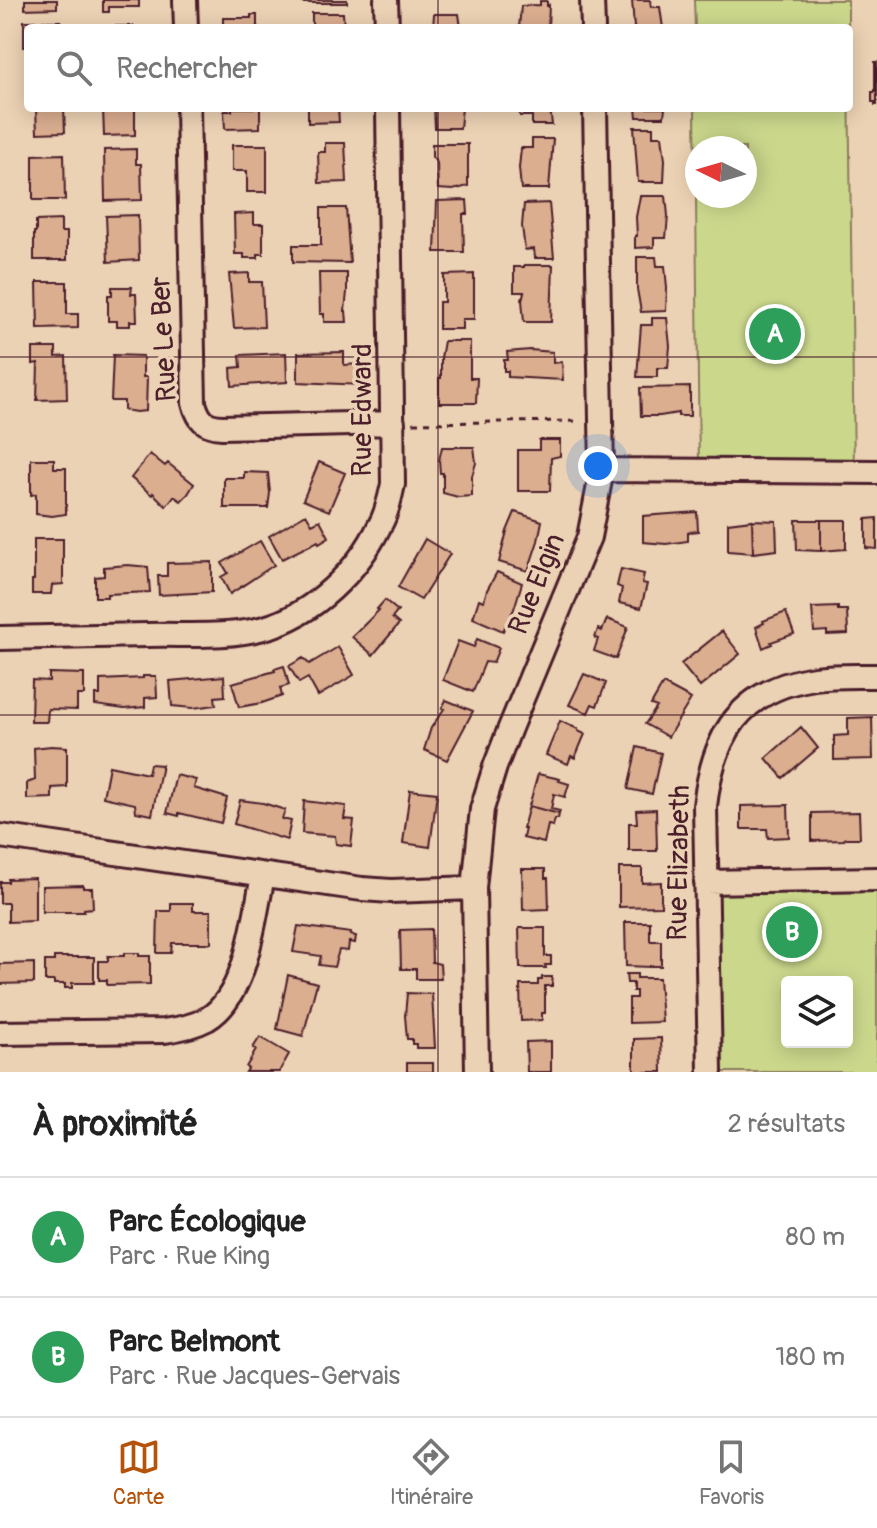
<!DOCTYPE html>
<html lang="fr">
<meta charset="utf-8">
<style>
:root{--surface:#fff;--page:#f2f2f2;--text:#222;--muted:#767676;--line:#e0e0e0;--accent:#b45309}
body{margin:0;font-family:Pangolin,sans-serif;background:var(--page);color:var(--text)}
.controls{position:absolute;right:24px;bottom:24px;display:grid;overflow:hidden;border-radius:8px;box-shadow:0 4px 20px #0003}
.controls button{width:72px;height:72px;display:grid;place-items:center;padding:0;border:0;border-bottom:2px solid var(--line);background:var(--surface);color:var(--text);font:40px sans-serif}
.compass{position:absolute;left:685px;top:136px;width:72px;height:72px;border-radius:50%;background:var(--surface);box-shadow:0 4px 20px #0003;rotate:275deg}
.you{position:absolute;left:598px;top:466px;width:28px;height:28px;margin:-20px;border:6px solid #fff;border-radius:50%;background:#1a73e8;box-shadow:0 0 0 12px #1a73e833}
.badge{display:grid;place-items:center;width:52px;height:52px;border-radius:50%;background:var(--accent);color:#fff;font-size:26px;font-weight:700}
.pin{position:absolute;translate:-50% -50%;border:4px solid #fff;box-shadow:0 2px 8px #0006}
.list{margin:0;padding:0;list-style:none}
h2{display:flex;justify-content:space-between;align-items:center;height:104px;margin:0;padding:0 32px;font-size:34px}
h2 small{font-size:26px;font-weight:400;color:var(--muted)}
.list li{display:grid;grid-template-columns:52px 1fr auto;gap:24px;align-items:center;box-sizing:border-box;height:120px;padding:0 32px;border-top:2px solid var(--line)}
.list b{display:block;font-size:30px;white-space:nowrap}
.list p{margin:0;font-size:26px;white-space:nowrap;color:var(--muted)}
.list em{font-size:26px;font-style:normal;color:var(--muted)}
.icon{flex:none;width:44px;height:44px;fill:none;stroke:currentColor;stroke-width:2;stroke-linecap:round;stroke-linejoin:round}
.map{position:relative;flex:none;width:877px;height:1072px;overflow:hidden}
.search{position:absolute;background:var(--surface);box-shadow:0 4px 20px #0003;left:24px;right:24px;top:24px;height:88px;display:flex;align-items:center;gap:20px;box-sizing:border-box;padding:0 28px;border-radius:8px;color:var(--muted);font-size:30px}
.sheet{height:344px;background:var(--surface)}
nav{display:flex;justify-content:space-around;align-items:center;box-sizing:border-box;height:112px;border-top:2px solid var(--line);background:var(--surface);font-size:22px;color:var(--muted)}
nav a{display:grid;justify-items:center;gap:4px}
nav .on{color:var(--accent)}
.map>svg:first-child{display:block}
.green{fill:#cbd88c;stroke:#8a7c5c;stroke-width:2;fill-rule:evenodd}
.building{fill:#dbae90;stroke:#4a1f2b;stroke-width:2}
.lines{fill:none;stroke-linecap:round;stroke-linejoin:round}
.minor-casing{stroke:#4a1f2b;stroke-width:28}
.path{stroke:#4a1f2b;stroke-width:3;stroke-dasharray:6 6;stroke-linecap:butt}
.minor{stroke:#ecd2b4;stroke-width:22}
.grid{fill:none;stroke:#4a1f2b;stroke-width:2;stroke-opacity:0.55}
.labels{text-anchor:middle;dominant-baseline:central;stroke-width:7;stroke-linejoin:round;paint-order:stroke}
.street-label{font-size:28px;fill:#4a1f2b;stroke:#ecd2b4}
</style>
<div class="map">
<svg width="877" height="1072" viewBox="0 0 877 1072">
<rect width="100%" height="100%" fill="#ecd2b4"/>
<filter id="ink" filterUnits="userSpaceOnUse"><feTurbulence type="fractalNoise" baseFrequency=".0125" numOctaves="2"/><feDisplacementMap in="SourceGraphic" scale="16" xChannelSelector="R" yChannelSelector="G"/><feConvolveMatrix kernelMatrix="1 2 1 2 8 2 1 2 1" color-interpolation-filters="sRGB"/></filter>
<g filter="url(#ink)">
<!-- green -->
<path class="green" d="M694 0H848V28H695Z
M849 71 854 473 699 471 695 108H849ZM697 148H745V196H697Z
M877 879V1072H710L706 882ZM787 982H847V1042H787Z"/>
<!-- building -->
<path class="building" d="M25 0H57V8L25 9Z
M103 0H139V7H109V12H103Z
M303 0H347V3H303Z
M632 0H650L651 7H660L663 28H634Z
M540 1H547V6L549 5 548 28H519L521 6 540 5Z
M312 13H343L344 28H312Z
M434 14H459L461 28H433Z
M251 15H257V26L259 28H223V18H251Z
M24 21H61L62 28H28V47H24Z
M102 26H133V28H102Z
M875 62H877V105H875V102H872V92H875Z
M36 108H64L65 132 37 133Z
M103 108H135V135L104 136Z
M232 108H260V128L225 129 224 111H232Z
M308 108H338L339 122 308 123Z
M434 108H462L460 128H435Z
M519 108H550L552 125H532V116H520Z
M636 108H665L664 117H637Z
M634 127H653V136H662L665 160 664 182H638Z
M532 139H553L549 189H521L519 168 521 148H532Z
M325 143H345L347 182 319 183 318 152H325Z
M432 144H468V186L453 190 438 189 437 163 432 157Z
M232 145H267V192H247V171H232Z
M136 149V164H141L142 200 105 201 104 150Z
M64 154 65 200H33V155Z
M640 196H666L668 216 666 238H654V247L635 248V236H637L636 217Z
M467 200 468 214H463L464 252H435L437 201Z
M549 203 554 258H535L534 249 525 250 522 226 524 204Z
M321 208H346L350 263 293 262V245H321Z
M254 213V224H263V254H258V258H244V254H235L234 214Z
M138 215 139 260 108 262 106 216Z
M61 220V232H67V260H34V232H36V221Z
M637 257H656L657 266H665L667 288 666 311 641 312 637 289Z
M524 265H553L551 322H524L522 300 524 292H514V267H524Z
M249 273V282H262L264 327 234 328 229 274Z
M319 273H347V292L345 311H346L347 322H324V314H320Z
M474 274V319H462V329H439V302H444V275Z
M37 282H67V314H78V328L38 329Z
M112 287H132L131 294H136L137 321H130V326H117V321H108V295H112Z
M652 318H667L670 346 668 368H657V377H637L641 325H652Z
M444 341H470V378H477L476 403H439V378H441V358Z
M33 348H56V357L66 356 67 399 37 400 38 363 33 364Z
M530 350 553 352V363L562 362 563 380 508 377V371H504V360H508L507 352Z
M344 352V365L362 364V385L298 382V353Z
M286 353 287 382 232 386 231 368 241 367 240 355Z
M113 355 143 356V377H147L146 411 136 412 124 410V401H111Z
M690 387V416H678V413L660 416H641L640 388Z
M539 440H560V456L551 458 550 491H518V450H539Z
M442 447H474L476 463 472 476V496L458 497 443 493V473H440L439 460Z
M150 454 165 466 168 463 194 484 188 494 181 501 174 496 166 506 153 493 152 495 131 478Z
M31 459H54V468H66V514L52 516 36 514V494L31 495Z
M319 462 345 473 329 511 303 500Z
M244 472 268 473 270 493 268 508H224V478H244Z
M515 512 542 521 538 541 528 571 499 562 507 531Z
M697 512 698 531 688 532V541L666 544 643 542V516Z
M306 514 312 524 320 520 329 537 319 543 318 541 282 559 269 536Z
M877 518V549L866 548V519Z
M752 520 753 553 728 551V523Z
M752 520 776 521 777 550 753 553Z
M796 520H821V551L797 550Z
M821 520H846V549L821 551Z
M34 539H63V584L52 585 51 594H32V580H34Z
M425 539 450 554 421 600 398 587Z
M260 541 274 565 230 594 221 577 228 573 222 563Z
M212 562V592L159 595 158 576H167V563Z
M128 565 148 567 150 592 107 594V597H95V577L104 576V567Z
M621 569 644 574 642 583 647 584 641 608 619 603 622 588 617 586Z
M497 572 522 583 514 609 503 631 473 618 479 599 484 601 487 590Z
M385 600 398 611 392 618 399 624 373 655 352 637 379 610 377 609Z
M838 607V610H847L848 634 827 635V631L814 632 812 608Z
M786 612 794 634 771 642 772 644 763 648 756 627 764 623 763 621Z
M607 619 628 627 616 659 594 651 598 639 595 638 598 629 602 631Z
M722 631 740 654 700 687 681 664Z
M477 639 499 648 493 663 485 662 473 692 443 680 458 641 474 647Z
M338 647 354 675 318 696 308 678 299 683 289 666 303 658 309 664Z
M284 666 289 685 280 688 282 696 262 703 239 707 232 683 275 671 274 669Z
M49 673 84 674V695H77V710L48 709 47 722H31L32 680 49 681Z
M584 674 606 683 597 706 592 704 588 713 569 705Z
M143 676H156L157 697 145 698V707L124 709 95 705V695H100V680L143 678Z
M224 676 225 696 215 697 216 705 193 708 172 706 170 681Z
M663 684 691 699 668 737 645 724 657 707 651 705Z
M446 700 473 711 447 760 424 750 431 728 444 709 442 708Z
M872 717 873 759 834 760V736L848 735V718Z
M560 721 578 729V731L585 734 575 758 571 756 568 764 546 755Z
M801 727 818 748 783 778 766 758Z
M51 746 67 747V787L52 788V798L27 799V783L35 780 34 748Z
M637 747 661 753 652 794 628 789Z
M150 764 162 765 152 815 136 812 135 804 103 797 109 766 148 774Z
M538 774 560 779 559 781 569 784 565 797 554 794 551 809 560 811 559 814 529 806Z
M176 775 196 780 194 788 227 798 221 823 179 813V816L167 813Z
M410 790 437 793 430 847 403 843Z
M240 800 263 803 285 810 282 819 291 821 287 840 234 824Z
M304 801 346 806 344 819 354 820 351 846 336 844 335 836 302 833Z
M788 805 789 837 768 838 767 829H741V806Z
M529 806 559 814 558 819H555L553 826 548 825 544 843 523 838 525 828H523Z
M656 809 657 851H629V823H637L636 810Z
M859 812 860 838H845L844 840 812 841V813Z
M619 868H642V883L661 882V906L619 907Z
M522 869H545V878H548L549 909 523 910Z
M35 878V921L8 922V903H0V882H8V879Z
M83 885V888H92L93 908 84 909V912H42V886Z
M171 903H193V911H211V943H172L171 953H157L158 911H171Z
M625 922H650V941H661V966H650V967L626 966Z
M298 926 351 933 350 935 356 936 355 943 349 942 348 951 339 950 334 967 319 965 321 956 293 952Z
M519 928H545V956H551V965H545L546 968H520Z
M431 929 432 962 440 964 441 979H416V969H401L400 930Z
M124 953H139V956H150V984L107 985V980H99V961H108V956H124Z
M54 957H94V983H72V988H65V984H54V981H45V961H54Z
M34 963V983L0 984V964Z
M626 974H637V978H659L662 1022 629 1023V998H636V991H633V983H627Z
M288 975 317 983 303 1036 277 1029Z
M542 977H552V986H545V1013H542V1020L521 1021 520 985H538V980H542Z
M407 993 432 994 435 1048H416V1044H412V1039H407L405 1016Z
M260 1037 289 1054 279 1072H246L248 1069 246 1067 256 1050 253 1048Z
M661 1038 662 1072H634V1039Z
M551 1041V1072H527L526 1042Z
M407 1063H433V1072H407Z"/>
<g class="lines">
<!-- minor casing -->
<g class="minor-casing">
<path id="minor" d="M185 0 186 28
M386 0 387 28
M592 0 593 28
M188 108 194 403C199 420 204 426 222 427L393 423
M602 470 877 472
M0 638C49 637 98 636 147 635 185 634 227 638 264 628 313 615 358 571 380 525 387 513 390 498 393 484L388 108
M0 836 362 889 391 891 474 888
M706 882 877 879
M0 1033 164 1031C179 1029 194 1026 207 1019 247 996 254 918 263 876
M477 1072 474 888 482 809 495 767 510 728 589 537 602 470 595 108
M710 1072 705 806C713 735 740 689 815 678 835 675 857 676 877 676"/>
</g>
<!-- path -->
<path class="path" d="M413 423 581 421"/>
<!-- minor -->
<use href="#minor" class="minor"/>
</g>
</g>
<!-- grid -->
<path class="grid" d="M438 0V28M438 108V1072M0 357H877M0 715H877"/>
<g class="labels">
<!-- street labels -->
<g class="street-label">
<text transform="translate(164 339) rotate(-93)">Rue Le Ber</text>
<text transform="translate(362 410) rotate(-90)">Rue Edward</text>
<text transform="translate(537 584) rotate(-68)">Rue Elgin</text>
<text transform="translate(679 863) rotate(-89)">Rue Elizabeth</text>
</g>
</g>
</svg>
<div class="controls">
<button><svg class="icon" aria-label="layers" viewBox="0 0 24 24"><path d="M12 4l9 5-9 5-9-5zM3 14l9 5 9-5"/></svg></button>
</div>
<svg class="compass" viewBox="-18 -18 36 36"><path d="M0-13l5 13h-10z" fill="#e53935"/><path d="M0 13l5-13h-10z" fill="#767676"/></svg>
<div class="you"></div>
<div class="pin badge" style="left:775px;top:334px;background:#2e9e5b">A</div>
<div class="pin badge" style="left:792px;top:932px;background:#2e9e5b">B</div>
<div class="search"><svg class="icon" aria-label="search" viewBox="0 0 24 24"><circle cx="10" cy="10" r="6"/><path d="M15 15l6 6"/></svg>Rechercher</div>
</div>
<section class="sheet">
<h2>À proximité<small>2 résultats</small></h2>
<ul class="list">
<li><span class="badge" style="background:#2e9e5b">A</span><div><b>Parc Écologique</b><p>Parc · Rue King</p></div><em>80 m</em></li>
<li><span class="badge" style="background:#2e9e5b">B</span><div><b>Parc Belmont</b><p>Parc · Rue Jacques-Gervais</p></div><em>180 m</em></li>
</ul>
</section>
<nav>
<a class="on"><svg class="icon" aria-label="map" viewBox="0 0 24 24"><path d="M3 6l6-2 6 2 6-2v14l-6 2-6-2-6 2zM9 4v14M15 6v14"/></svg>Carte</a>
<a><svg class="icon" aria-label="directions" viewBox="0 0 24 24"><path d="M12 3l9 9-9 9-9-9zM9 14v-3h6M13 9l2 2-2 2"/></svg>Itinéraire</a>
<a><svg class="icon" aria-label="saved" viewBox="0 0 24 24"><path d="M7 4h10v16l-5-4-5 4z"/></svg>Favoris</a>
</nav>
